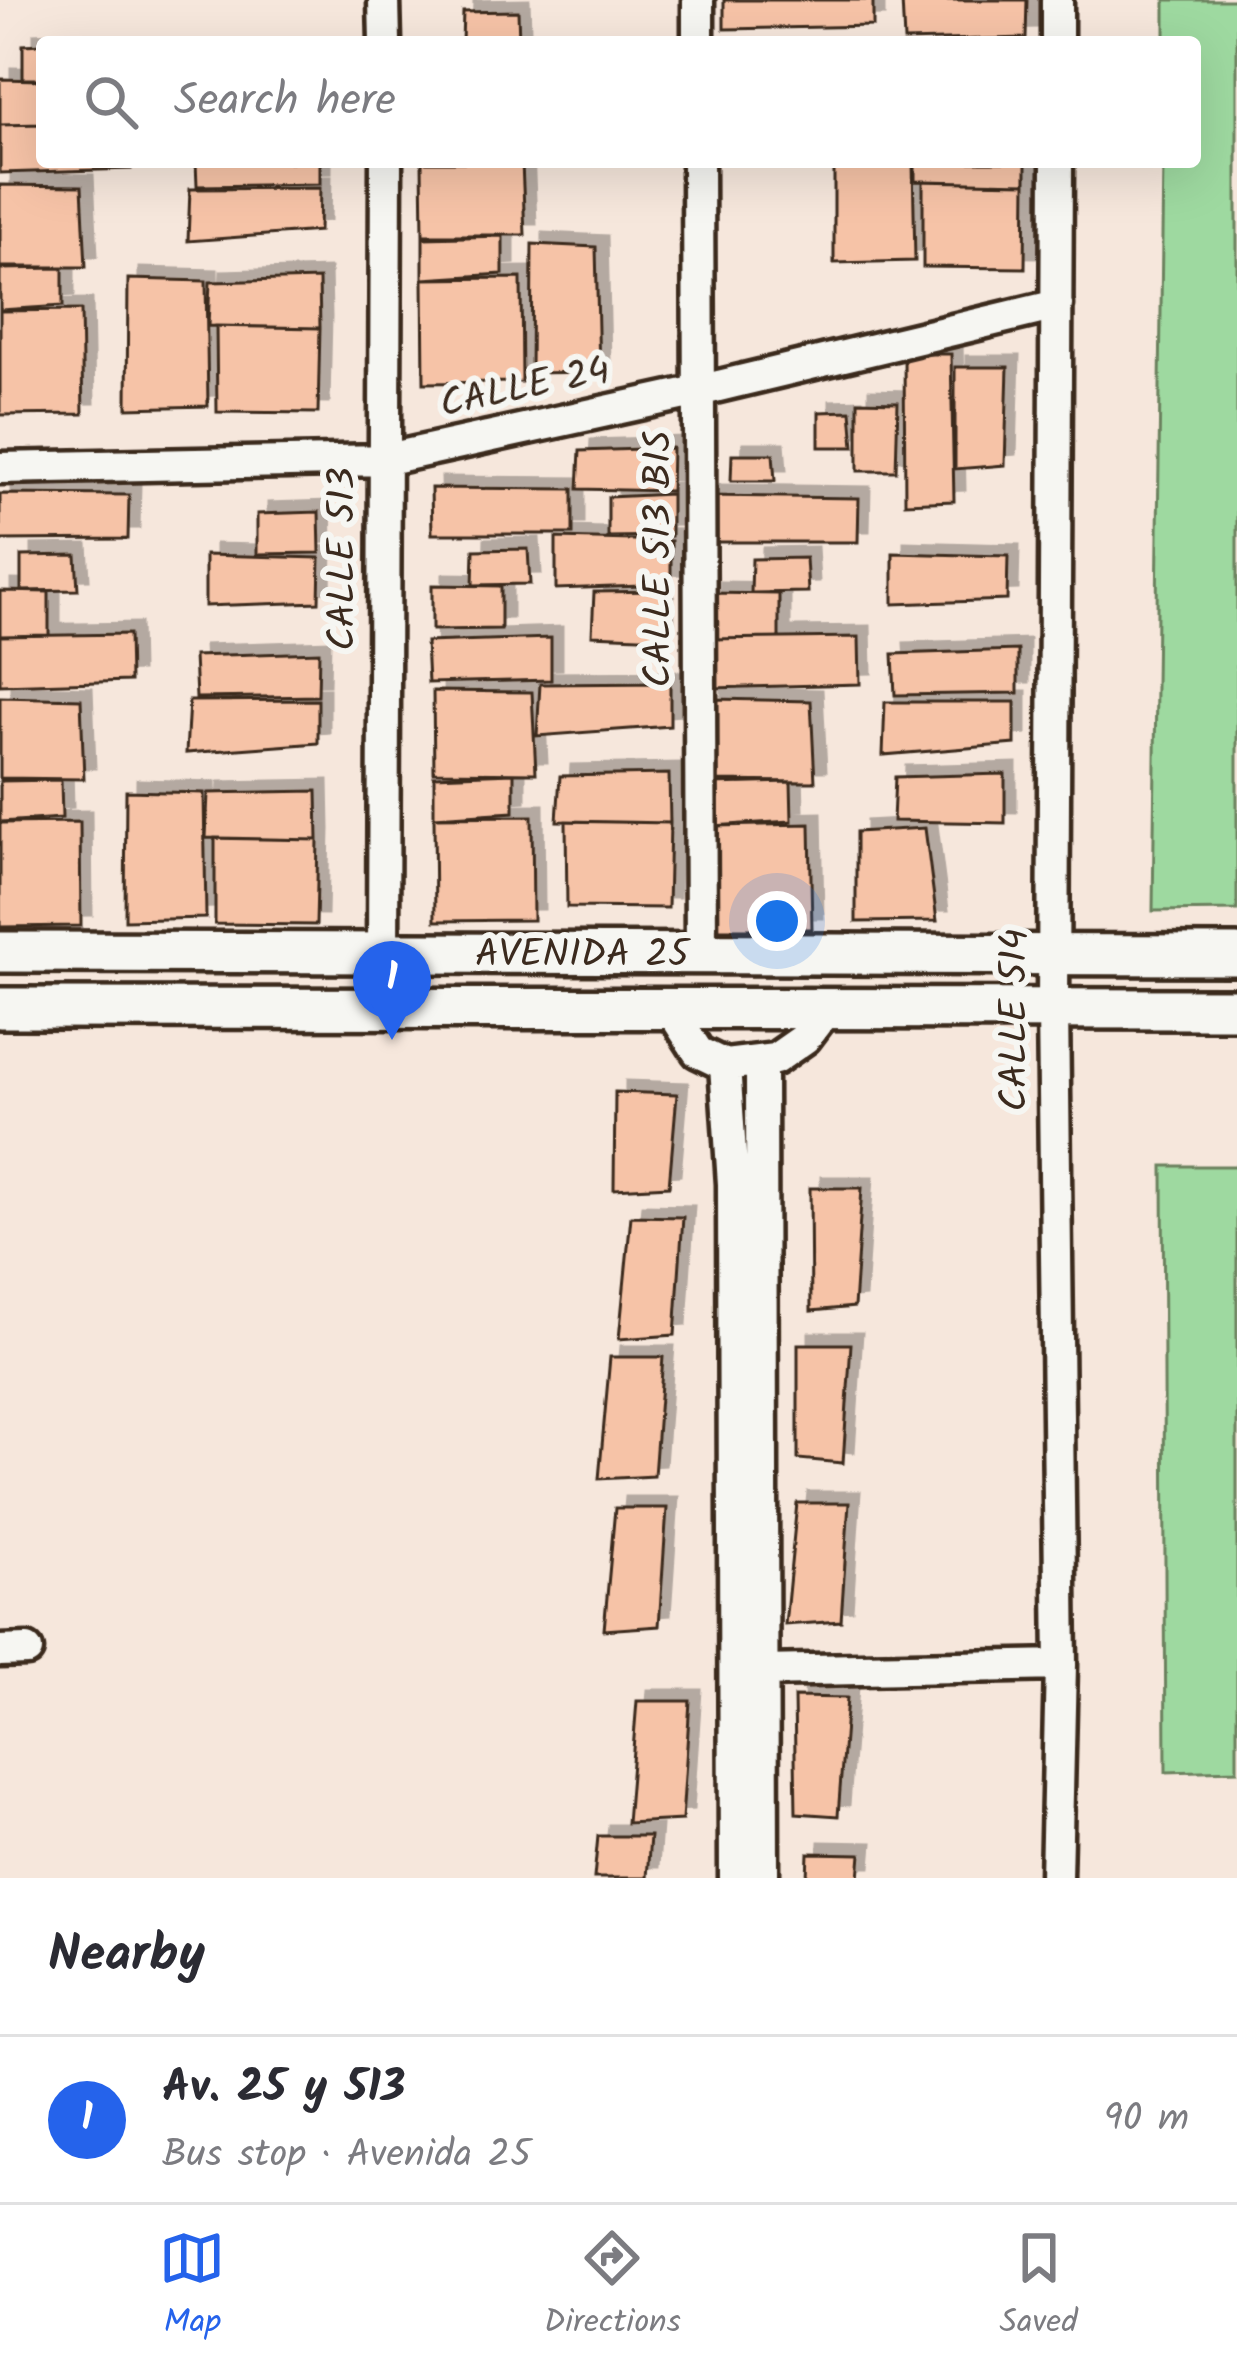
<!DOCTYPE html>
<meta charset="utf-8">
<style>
:root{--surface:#fff;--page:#f7f7f7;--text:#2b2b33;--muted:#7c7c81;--line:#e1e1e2;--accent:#2563eb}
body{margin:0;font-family:Kalam,sans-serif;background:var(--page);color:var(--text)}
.you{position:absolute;left:777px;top:921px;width:42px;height:42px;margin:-30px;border:9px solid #fff;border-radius:50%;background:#1a73e8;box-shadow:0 0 0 18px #1a73e833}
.badge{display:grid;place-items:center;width:78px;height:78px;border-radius:50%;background:var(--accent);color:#fff;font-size:39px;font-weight:700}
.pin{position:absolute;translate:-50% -99px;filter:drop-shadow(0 3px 6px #0008)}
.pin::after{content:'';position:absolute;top:63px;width:42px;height:36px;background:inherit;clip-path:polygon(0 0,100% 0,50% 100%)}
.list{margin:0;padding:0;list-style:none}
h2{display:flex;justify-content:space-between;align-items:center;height:156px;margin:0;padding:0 48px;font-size:51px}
h2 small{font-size:39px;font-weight:400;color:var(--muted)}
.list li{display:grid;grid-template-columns:78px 1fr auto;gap:36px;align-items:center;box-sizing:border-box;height:168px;padding:0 48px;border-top:3px solid var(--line)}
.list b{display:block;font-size:45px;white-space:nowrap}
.list p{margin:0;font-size:39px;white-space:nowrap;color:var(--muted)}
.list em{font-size:39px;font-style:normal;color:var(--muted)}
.icon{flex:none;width:66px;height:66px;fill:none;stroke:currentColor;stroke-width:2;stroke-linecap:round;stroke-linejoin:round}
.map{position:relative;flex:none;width:1237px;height:1878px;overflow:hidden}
.search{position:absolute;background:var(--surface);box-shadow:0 12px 48px #0002;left:36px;right:36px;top:36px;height:132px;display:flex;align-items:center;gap:30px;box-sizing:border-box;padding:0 42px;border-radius:12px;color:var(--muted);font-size:45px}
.sheet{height:324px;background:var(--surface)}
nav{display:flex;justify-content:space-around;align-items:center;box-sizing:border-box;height:168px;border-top:3px solid var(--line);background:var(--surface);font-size:33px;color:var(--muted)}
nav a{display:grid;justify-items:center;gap:6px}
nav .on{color:var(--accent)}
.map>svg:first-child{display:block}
.green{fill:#9ed9a0;stroke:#6c825f;stroke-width:3}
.building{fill:#f6c3a7;stroke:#3b2a1e;stroke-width:3;filter:url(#shadow)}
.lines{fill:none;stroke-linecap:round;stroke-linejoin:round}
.minor-casing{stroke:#3b2a1e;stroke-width:39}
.major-casing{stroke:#3b2a1e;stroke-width:48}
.minor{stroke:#f6f6f2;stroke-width:30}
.major{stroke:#f6f6f2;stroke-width:39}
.labels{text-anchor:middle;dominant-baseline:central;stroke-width:12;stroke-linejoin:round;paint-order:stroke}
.street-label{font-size:39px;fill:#3b2a1e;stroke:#f6f6f2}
</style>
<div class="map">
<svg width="1237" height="1878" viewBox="0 0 1237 1878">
<defs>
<filter id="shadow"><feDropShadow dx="11" dy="-11" stdDeviation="0" flood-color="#0004"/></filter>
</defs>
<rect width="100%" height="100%" fill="#f6e7dc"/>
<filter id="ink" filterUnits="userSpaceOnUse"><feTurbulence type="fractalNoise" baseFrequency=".00833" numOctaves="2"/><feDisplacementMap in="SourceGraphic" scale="24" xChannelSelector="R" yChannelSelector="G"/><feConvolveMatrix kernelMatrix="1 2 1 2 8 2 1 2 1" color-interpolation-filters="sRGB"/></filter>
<g filter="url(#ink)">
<!-- green -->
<path class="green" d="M1165 0H1237V910L1153 911 1163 162H1195V42H1165Z
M1163 1166H1237V1770L1166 1772Z"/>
<!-- building -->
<path class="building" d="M724 0H873V26L724 29Z
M902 0H1027L1026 38 904 41Z
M518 11 519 42H462L463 12Z
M42 44V79H23V45Z
M0 79 42 80V124L0 125Z
M42 124V162H131V169L0 173V125Z
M196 162H320V184L197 186Z
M422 162H522L525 235H423Z
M834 162H913L915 261 834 263Z
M915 162H1026V183L915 181Z
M923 181 1026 183 1025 268 923 267Z
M0 185 82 186 86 267H0Z
M320 188 319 231 188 241 190 189Z
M503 236V274L423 279V238Z
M532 244 596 247 599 372 531 373Z
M63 268V306L0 310V269Z
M521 278 522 382 424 383 423 279Z
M128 279 206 281 208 406 127 408Z
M319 279 320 328 208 326 210 282Z
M81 310 83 414 0 415V311Z
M216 326 320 328 318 413 217 412Z
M904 354H951L954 501 905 503Z
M955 367H1008L1005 465 955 469Z
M858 401 898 402 896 471H858Z
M851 411 854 447H819V412Z
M672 448 671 491 578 489 580 451Z
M732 454H773L775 481H731Z
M431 488 573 489V534H432Z
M0 494 129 495 128 539 0 540Z
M671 494V536L608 537V497Z
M709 496 859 498 858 542H710Z
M319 512 320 553 257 554V514Z
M556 538 671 541V585L556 589Z
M528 549 530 584 473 585 474 550Z
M893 553 1008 556 1007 600 893 604Z
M76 555 78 590 21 591V556Z
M205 555 320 558 319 602 205 606Z
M806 558 808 592 751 593 752 559Z
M432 585 501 586V629L432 630Z
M0 591 49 592V635L0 636Z
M662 591 663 638 592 635 594 592Z
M710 593 779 594V638L710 639Z
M129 634 130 681 0 685V636Z
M859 637 860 684 711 688 710 639Z
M551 638V680L428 683 426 642Z
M1018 650V693L895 695 893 654Z
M319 652 318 696 196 698 194 656Z
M670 683V726L537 736 540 684Z
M433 691 532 692 536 773 434 772Z
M0 697 81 699 84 779 0 778Z
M711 699 811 701 815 782 712 781Z
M318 700V743L186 753 189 701Z
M885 702H1015V744L883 755Z
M514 773V812L434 817V776Z
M669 774 670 823 557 821 560 776Z
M1005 774V823L893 821 895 777Z
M61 780 62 818 0 822V781Z
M791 782 792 821 712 826V784Z
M126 791 204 793 206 918 125 920Z
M317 791 318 840 206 838 208 793Z
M532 816 533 920 435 921 434 817Z
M566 821 670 823 668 908 567 907Z
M80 822 81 926 0 927V823Z
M810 824 812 929H713L712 826Z
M925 828 937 921 856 922V832Z
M215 838 318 840 316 925 215 924Z
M615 1092 677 1094 669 1186 614 1189Z
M810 1188H862L854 1307 811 1311Z
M631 1216 683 1217 675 1335 619 1339Z
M798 1344H851L843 1463 798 1459Z
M610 1357H663L654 1476 599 1479Z
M797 1503H849L841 1621 785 1625Z
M615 1508H667L659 1626 604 1630Z
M794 1697 847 1698 838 1816 796 1813Z
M637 1701H690L682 1820 627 1823Z
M598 1836H650L647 1878H594Z
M808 1853 861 1854 859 1878H807Z"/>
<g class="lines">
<!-- minor casing -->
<g class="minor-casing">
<path id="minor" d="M384 0 385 42
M698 0V42
M1057 0V42
M698 162 701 956
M0 468 383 460 698 391 1057 305
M383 956 386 162
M670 1008 698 1052 725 1065 775 1059 805 1038 826 1010
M761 1064 763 1878
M725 1065 733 1184 735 1878
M0 1651 27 1650
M762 1671 1061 1665
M1056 1878 1061 1665 1053 1008 1057 162"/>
</g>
<!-- major casing -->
<g class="major-casing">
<path id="major" d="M0 952 1237 955
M0 1008 1237 1009"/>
</g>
<!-- minor -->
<use href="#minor" class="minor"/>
<!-- major -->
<use href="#major" class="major"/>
</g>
</g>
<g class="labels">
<!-- street labels -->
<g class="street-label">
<text transform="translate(525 389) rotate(-12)">CALLE 24</text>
<text transform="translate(344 559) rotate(-90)">CALLE 513</text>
<text transform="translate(660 559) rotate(-90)">CALLE 513 BIS</text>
<text x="582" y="956">AVENIDA 25</text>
<text transform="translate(1016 1020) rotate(-90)">CALLE 514</text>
</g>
</g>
</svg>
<div class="you"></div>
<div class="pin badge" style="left:392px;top:1040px">1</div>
<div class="search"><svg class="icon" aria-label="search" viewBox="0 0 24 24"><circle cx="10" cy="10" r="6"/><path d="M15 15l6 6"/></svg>Search here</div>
</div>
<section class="sheet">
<h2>Nearby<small></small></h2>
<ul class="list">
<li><span class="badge">1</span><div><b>Av. 25 y 513</b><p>Bus stop · Avenida 25</p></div><em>90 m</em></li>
</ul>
</section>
<nav>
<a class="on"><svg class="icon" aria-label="map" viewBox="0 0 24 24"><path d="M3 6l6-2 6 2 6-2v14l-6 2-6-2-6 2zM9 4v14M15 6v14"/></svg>Map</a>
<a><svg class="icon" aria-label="directions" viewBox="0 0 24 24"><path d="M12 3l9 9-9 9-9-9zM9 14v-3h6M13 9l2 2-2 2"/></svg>Directions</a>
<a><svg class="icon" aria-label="saved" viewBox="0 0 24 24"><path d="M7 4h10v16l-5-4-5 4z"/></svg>Saved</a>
</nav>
